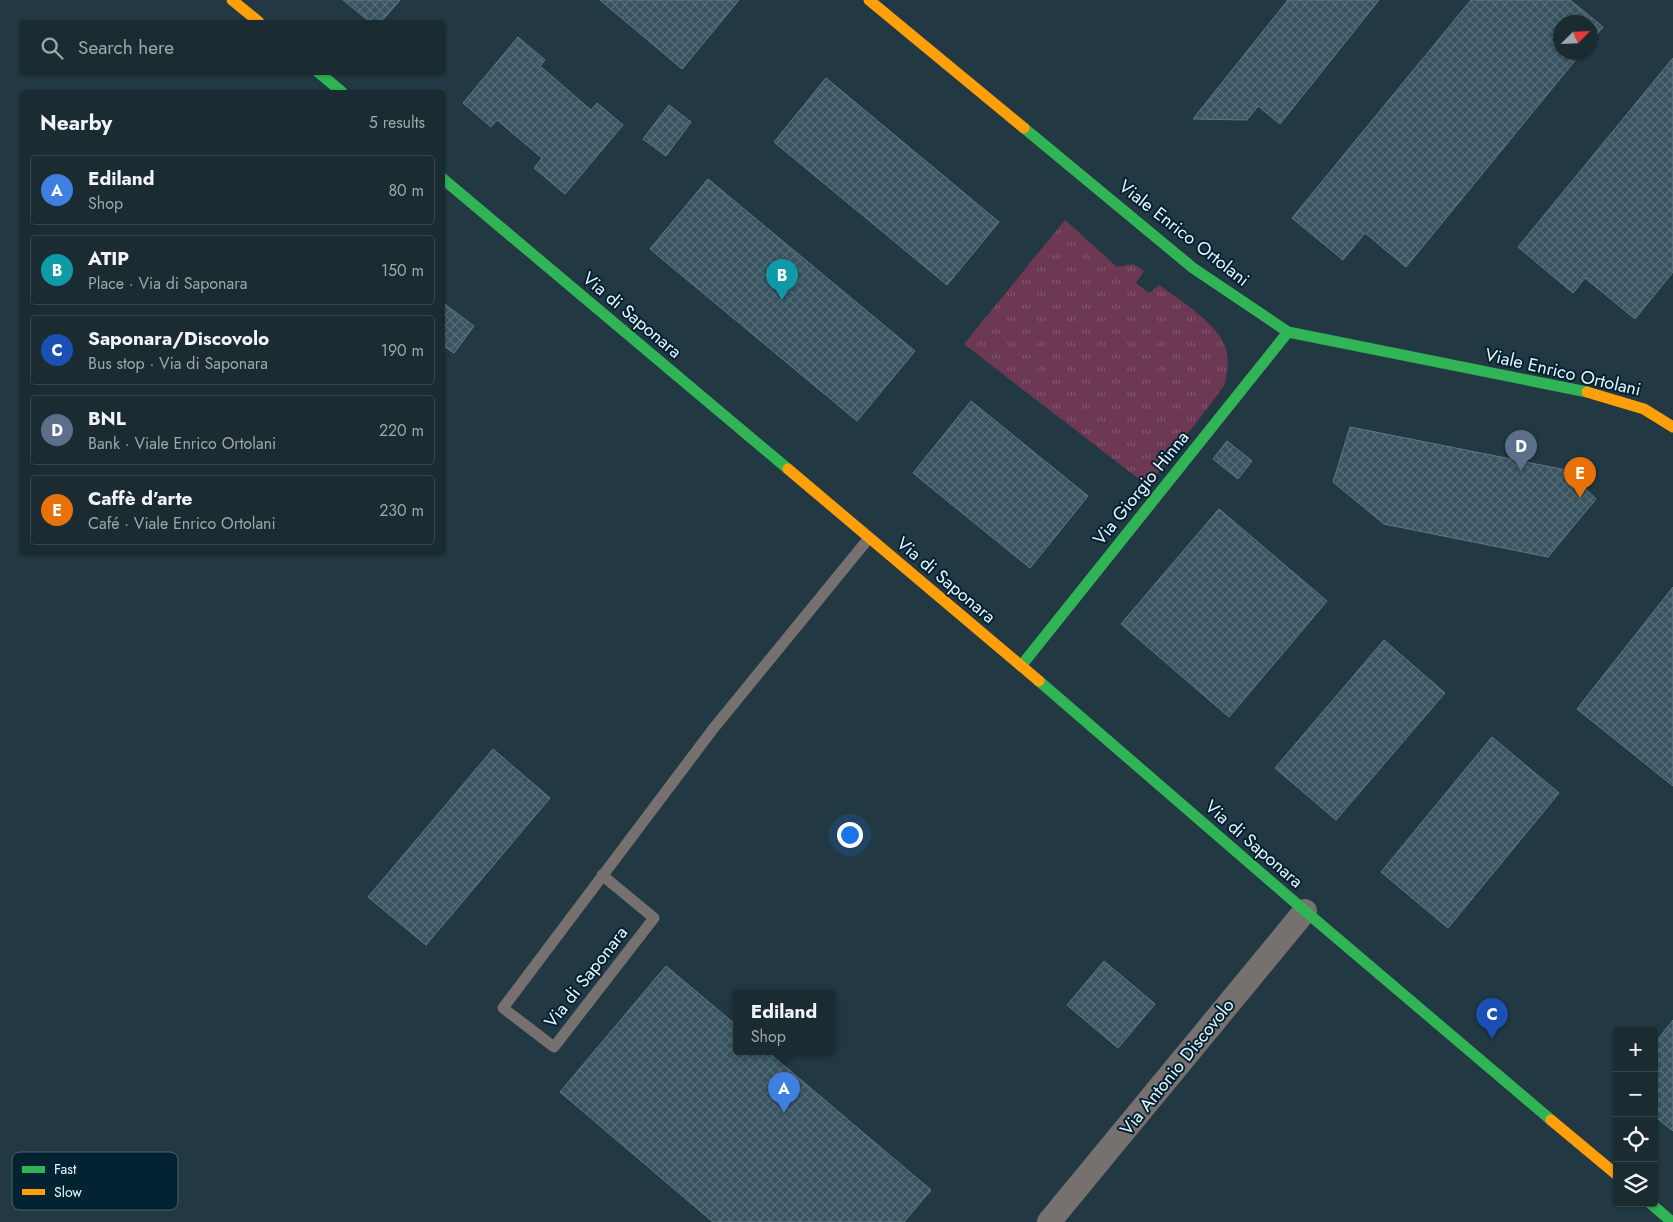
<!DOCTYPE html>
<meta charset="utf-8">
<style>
:root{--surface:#1a2b32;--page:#23333a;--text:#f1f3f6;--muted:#9fa7ac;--line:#38474d;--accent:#a2b3bd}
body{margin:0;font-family:Jost,sans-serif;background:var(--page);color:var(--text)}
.controls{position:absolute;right:15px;bottom:15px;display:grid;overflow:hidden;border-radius:5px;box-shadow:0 1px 4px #0004}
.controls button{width:45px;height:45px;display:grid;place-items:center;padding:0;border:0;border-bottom:1px solid var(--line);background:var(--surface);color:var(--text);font:25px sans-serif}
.compass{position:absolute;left:1553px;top:15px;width:45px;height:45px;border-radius:50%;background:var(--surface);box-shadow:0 1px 4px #0004;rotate:66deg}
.you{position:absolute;left:849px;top:834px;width:18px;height:18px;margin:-12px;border:4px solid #fff;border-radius:50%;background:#1a73e8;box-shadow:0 0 0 8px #1a73e833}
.badge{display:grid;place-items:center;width:32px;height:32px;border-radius:50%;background:var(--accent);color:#fff;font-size:16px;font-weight:700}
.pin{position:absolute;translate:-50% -41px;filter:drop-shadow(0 1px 2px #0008)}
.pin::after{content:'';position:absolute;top:26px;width:18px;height:15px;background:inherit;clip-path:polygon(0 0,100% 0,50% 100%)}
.popup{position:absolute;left:733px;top:990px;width:102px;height:65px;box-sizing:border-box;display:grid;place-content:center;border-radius:5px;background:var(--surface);filter:drop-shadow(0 1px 4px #0005);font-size:16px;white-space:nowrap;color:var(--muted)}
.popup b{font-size:19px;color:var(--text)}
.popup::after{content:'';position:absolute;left:50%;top:100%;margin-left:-10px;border:10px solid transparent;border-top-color:var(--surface)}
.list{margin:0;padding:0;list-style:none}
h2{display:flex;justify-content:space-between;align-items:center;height:65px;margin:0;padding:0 20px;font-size:21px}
h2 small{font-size:16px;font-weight:400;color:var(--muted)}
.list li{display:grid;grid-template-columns:32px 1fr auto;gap:15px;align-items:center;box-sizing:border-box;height:70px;margin:0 10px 10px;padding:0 10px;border:1px solid var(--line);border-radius:5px}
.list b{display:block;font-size:19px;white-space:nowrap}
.list p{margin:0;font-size:16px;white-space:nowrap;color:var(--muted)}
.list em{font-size:16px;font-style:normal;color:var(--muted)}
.icon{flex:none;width:28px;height:28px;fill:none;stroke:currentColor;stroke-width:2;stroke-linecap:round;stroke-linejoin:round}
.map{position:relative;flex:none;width:1673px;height:1222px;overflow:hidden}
.search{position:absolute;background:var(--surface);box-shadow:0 1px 4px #0004;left:20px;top:20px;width:425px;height:55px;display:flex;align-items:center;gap:12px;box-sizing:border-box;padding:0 18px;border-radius:5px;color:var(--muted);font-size:19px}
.panel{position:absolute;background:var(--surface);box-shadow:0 1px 4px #0004;left:20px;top:90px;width:425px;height:465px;border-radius:5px}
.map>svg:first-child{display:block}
.grass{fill:url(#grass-tufts)}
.building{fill:url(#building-cross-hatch);stroke:#5f7884}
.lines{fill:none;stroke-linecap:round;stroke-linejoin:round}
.lane{stroke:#76716e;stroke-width:11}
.street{stroke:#76716e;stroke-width:24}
.fast{stroke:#30b455;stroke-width:11}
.slow{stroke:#ff9f0a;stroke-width:11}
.labels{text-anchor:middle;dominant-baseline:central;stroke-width:4;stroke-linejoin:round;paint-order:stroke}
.street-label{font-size:18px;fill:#e7f5fe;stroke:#032332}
.key{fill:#032332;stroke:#47626f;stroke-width:1}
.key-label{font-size:14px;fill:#e7f5fe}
</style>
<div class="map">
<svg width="1673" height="1222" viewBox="0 0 1673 1222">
<defs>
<pattern id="grass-tufts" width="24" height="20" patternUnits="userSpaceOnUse" patternTransform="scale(1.25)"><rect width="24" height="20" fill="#6c3853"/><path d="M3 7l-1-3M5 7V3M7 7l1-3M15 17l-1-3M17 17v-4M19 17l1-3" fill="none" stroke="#81556d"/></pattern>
<pattern id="building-cross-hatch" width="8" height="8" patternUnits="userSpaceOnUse" patternTransform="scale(1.25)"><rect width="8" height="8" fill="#385460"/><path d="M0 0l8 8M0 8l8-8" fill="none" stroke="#556d78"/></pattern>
</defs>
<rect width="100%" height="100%" fill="#223943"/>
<!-- grass -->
<path class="grass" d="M1065 220 1117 267 1133 264 1144 271 1136 283 1149 293 1159 285C1177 298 1216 323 1224 344 1230 357 1228 372 1224 386L1148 486 964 344Z"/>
<!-- building -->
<path class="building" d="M343 0H400L381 22H370Z
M600 0H739L682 69Z
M1288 0H1379L1280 124 1258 106 1247 120 1193 119Z
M1471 0H1570L1603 27 1590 42V22H1560V52H1582L1406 267 1365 233 1343 260 1292 218Z
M518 37 545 60 540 66 591 110 597 103 623 125 565 194 534 168 542 158 497 120 491 127 463 103Z
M1673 58V272L1635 319 1585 278 1573 293 1518 247Z
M826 78 999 222 947 285 774 142Z
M669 105 691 122 666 156 643 139Z
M708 179 915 351 857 421 650 249Z
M442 302 474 326 454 353 442 345Z
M971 401 1088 496 1030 568 913 473Z
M1350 427 1566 470 1596 499 1548 557 1384 524 1333 482Z
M1227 441 1252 461 1238 479 1213 459Z
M1219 509 1327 601 1229 717 1121 624Z
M1673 587V786L1577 709Z
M1384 640 1445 693 1336 820 1275 768Z
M1492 737 1559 793 1448 928 1381 872Z
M493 749 550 798 426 945 368 897Z
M1104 961 1155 1004 1118 1048 1067 1005Z
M666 966 736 1025V1052H768L931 1190 904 1222H713L560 1092Z
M1673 1020V1131L1654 1116V1044Z"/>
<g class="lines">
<!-- lane -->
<path class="lane" d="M602 875 654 918 554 1047 503 1008 713 729 869 538"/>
<!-- street -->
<path class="street" d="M1049 1222 1305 911"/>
<!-- fast -->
<path class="fast" d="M318 72 342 92
M1024 128 1193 268 1288 332 1587 392
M442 178 788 469
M1021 666 1288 332
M1039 681 1305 911 1551 1120
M1650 1203 1672 1222"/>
<!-- slow -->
<path class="slow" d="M232 0 259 22
M869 0 1024 128
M1587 392 1644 409 1673 427
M788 469 1039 681
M1551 1120 1617 1175"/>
</g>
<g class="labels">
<!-- street labels -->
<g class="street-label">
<text transform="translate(1184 233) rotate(38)">Viale Enrico Ortolani</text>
<text transform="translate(632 315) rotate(40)">Via di Saponara</text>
<text transform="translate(1563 372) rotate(13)">Viale Enrico Ortolani</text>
<text transform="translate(1141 488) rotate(-51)">Via Giorgio Hinna</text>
<text transform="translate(946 580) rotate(40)">Via di Saponara</text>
<text transform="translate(1254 844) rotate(41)">Via di Saponara</text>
<text transform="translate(586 977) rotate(-52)">Via di Saponara</text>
<text transform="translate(1177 1067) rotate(-51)">Via Antonio Discovolo</text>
</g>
</g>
<!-- legend -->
<rect x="12" y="1152" width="166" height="58" rx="8" class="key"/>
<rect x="22" y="1166" width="23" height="7" fill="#30b455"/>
<rect x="22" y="1189" width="23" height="6" fill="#ff9f0a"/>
<g class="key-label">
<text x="54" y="1174">Fast</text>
<text x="54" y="1197">Slow</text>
</g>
</svg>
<div class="controls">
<button>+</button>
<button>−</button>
<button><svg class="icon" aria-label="locate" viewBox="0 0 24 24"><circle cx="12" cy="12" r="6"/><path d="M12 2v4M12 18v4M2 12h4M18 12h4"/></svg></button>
<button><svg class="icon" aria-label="layers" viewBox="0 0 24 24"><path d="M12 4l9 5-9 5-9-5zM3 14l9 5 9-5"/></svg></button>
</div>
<svg class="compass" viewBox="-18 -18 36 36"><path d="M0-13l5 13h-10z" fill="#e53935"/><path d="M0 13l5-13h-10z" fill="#9fa7ac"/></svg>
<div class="you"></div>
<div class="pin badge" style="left:784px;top:1113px;background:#3f7fe0">A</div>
<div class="popup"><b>Ediland</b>Shop</div>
<div class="pin badge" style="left:782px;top:300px;background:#0f9aa8">B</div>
<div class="pin badge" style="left:1492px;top:1039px;background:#1a4fb4">C</div>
<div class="pin badge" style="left:1521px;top:471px;background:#5c6f8a">D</div>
<div class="pin badge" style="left:1580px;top:498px;background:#e8710a">E</div>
<div class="search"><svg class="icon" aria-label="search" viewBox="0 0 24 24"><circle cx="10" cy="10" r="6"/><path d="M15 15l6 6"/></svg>Search here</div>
<section class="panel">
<h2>Nearby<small>5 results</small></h2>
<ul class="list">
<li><span class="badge" style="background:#3f7fe0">A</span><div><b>Ediland</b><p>Shop</p></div><em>80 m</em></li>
<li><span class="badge" style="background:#0f9aa8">B</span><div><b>ATIP</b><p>Place · Via di Saponara</p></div><em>150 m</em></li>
<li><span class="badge" style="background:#1a4fb4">C</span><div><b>Saponara/Discovolo</b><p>Bus stop · Via di Saponara</p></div><em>190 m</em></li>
<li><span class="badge" style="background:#5c6f8a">D</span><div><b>BNL</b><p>Bank · Viale Enrico Ortolani</p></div><em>220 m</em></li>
<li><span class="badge" style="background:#e8710a">E</span><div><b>Caffè d’arte</b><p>Café · Viale Enrico Ortolani</p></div><em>230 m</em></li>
</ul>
</section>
</div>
